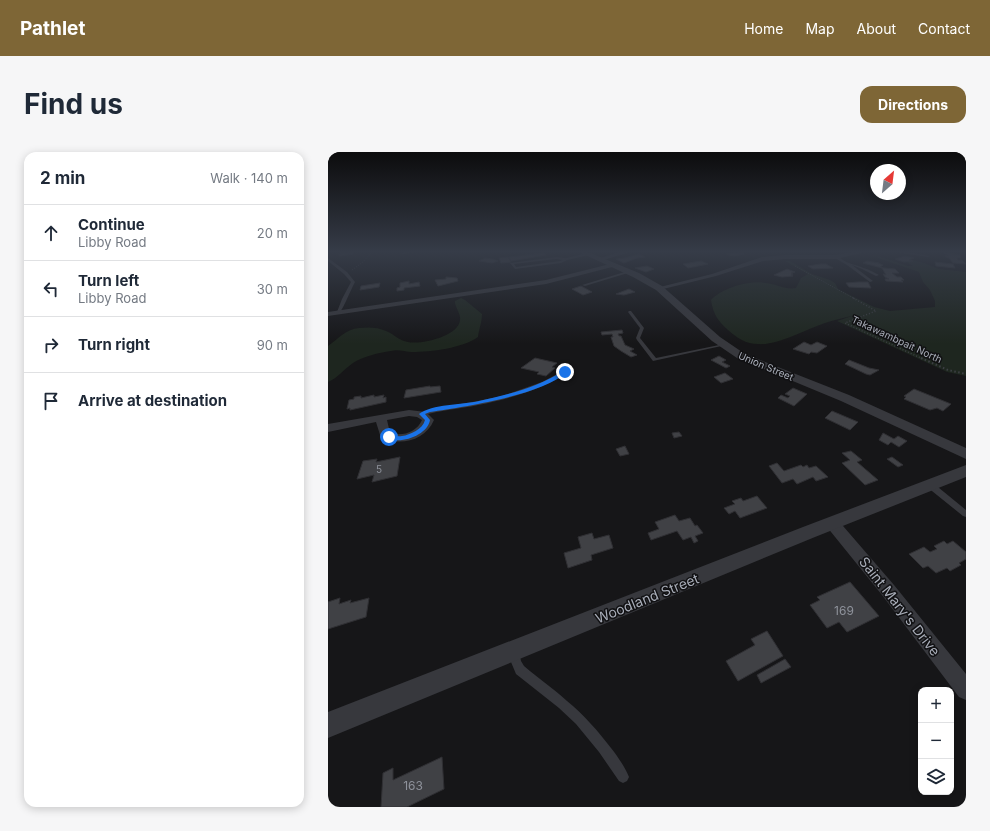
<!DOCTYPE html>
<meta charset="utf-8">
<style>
:root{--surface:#fff;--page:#f6f6f7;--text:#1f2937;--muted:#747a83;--line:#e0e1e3;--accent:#7e6636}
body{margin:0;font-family:Inter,sans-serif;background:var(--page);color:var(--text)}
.controls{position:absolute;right:12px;bottom:12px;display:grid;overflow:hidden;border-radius:8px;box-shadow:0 2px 10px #0003}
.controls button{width:36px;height:36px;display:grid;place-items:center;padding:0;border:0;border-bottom:1px solid var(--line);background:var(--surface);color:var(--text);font:20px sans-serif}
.compass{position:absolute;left:542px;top:12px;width:36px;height:36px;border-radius:50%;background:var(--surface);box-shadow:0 2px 10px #0003;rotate:28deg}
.stop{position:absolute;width:12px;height:12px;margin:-9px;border:3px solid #1a73e8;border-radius:50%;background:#fff}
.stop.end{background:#1a73e8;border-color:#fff;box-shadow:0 1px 4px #0008}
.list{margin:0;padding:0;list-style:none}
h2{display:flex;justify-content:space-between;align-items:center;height:52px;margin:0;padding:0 16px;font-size:17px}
h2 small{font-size:13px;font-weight:400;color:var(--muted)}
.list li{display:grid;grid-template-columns:26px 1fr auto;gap:12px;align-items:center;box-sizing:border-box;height:56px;padding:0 16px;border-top:1px solid var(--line)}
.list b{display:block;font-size:15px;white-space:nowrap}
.list p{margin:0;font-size:13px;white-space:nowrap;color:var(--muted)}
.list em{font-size:13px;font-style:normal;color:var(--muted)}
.icon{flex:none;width:22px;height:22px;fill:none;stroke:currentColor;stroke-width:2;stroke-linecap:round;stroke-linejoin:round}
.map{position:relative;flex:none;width:638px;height:655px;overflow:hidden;border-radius:12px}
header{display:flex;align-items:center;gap:24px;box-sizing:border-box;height:56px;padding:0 20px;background:var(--accent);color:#fff}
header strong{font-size:19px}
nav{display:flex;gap:22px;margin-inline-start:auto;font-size:14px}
.intro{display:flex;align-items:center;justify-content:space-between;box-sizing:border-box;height:96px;padding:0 24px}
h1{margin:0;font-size:28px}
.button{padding:10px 18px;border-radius:12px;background:var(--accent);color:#fff;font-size:14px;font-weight:700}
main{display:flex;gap:24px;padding:0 24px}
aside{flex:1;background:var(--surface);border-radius:12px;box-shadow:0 2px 10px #0003}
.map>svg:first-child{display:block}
.green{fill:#1e261f}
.building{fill:#404145;stroke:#303034}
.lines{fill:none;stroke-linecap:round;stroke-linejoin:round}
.path-far2{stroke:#3d3f44;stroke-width:1;stroke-dasharray:1 1.5;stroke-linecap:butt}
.path-far1{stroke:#3d3f44;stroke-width:1.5;stroke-dasharray:1 2;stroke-linecap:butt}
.path{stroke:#3d3f44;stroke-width:2;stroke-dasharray:1.5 2.5;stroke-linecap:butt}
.service{fill:#37383d;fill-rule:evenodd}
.minor{fill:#37383d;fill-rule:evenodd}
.tertiary{fill:#37383d;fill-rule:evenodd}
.route{fill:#1a73e8}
.labels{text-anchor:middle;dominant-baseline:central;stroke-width:3;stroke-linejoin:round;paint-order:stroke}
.far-street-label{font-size:10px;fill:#a8adb8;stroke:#111113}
.number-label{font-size:10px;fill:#8e929b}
.near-number-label{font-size:12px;fill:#8e929b}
.near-street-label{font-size:14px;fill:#a8adb8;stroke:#111113}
</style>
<header>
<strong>Pathlet</strong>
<nav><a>Home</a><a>Map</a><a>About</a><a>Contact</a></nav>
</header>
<div class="intro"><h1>Find us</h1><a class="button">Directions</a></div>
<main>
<aside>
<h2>2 min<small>Walk · 140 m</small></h2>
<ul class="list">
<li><svg class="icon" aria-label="ahead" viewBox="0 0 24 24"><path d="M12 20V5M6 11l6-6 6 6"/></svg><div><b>Continue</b><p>Libby Road</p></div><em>20 m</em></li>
<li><svg class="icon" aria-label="left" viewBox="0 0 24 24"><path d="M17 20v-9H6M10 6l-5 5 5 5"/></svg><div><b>Turn left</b><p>Libby Road</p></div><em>30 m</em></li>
<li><svg class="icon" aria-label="right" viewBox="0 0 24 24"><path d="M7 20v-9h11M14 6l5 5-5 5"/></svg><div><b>Turn right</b></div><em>90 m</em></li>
<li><svg class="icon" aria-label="arrive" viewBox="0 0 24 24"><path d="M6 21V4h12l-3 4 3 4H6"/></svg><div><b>Arrive at destination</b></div></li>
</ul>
</aside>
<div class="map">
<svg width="638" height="655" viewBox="0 0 638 655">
<rect width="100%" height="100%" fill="#161618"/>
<!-- green -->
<path class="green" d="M547 103 580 114H585L577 109 576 106 593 110 611 117 638 120V224L619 220 509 169 524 164C515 166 505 168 497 171 479 177 448 194 430 192 418 192 409 186 400 178 390 169 385 162 383 148 394 136 422 128 438 131 448 132 458 138 468 136L473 126 480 122 457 109H462L484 122 502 128 507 131 510 137 546 155 562 159 607 155V149L602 138 595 130 591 120 544 104Z
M133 146 137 148 154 162C154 170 151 177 150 185 135 196 103 200 84 200 77 200 70 197 63 199 50 201 36 204 25 211 16 217 10 226 0 230V194C10 187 18 177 31 176 40 175 50 175 58 179 66 182 71 189 80 190 93 193 131 184 132 168 133 163 128 156 127 151V149Z"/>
<!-- building -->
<path class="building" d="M12 100H24L25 102 12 104 10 102H14Z
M413 100 416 102 407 104 400 103 399 102Z
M614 100 632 103 633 106H629L630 108H634L638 112 625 111 621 106 618 105 617 103 620 104 619 102Z
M216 101 218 103 183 109 181 105Z
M311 102 317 105 309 106 296 111 288 107 296 106Z
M577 104 586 106 581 108 585 109 576 110 567 107Z
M180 105 183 110 173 111 171 106Z
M157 106 165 107 170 109 164 111 151 109Z
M373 109 380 112 360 116 355 112Z
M539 109 551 111H550L555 113 552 115 556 116 567 117 571 121H564L569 125H573L576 128H573L575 130 558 129 557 127H561L557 125 555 122 558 123 554 116 535 111Z
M607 110 625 112 627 116 608 114Z
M492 112H498L505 116 485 117 480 114Z
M319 114 326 117 318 120 307 116Z
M459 117 467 120 463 121 465 122 463 123 465 124 454 125 446 123Z
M118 125 129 126 130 129 110 134 107 128 118 127Z
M81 129V132L91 130 92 134 76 136V138L69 139V136L72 135V131Z
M530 130H540L543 136 521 135 518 131Z
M52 131 51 135 32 138 33 134Z
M253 134 264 140 255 143 244 137Z
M301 137 307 140 296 143 288 142Z
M294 178 295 181 290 182 291 184H293L297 193 306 197 302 199 309 203 303 205 293 199 286 194 283 185H285L284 182 274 183 273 180Z
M476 190 483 193 489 190 499 194 489 201 483 200 481 202 465 197Z
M391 204 398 208 394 210 402 214 398 216 383 208Z
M207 206 229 211 224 215 227 216 218 224 209 222 211 220 193 216Z
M521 208 541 216 551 218 542 223 538 222 517 212Z
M397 221 405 227 393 231 386 225Z
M102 234V235L112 234 113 240 76 246 78 238Z
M465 236 479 242 466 254 450 246 453 243 460 246 462 244 457 242Z
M586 237 623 252 615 259 609 256 602 258 576 247 578 245 576 244Z
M46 243V245L56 243 55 246 58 245V250L22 258V256L19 257 21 248 26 247V245L33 244V246Z
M504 259 530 270 522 278 497 266Z
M351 280 354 284 346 286 344 281Z
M555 281 566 287 570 284 579 289 571 295 563 290 560 293 551 288Z
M297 294 301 302 292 304 288 297Z
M523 299 534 308 529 310 550 328 537 333 514 311 522 308 514 301Z
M72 305 69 324 44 330 46 323 29 327 35 309 49 307 48 310Z
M564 305 575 313 570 315 559 307Z
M449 311 456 319 473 313 475 315 479 313 481 316 488 314 500 325 488 329 485 325 469 332 465 327 454 331 441 314Z
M429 344 439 356 412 366 407 359 401 362 396 356 407 352 404 349 413 346 415 349Z
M347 363 351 369 362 366 367 374 369 373 375 381 367 384 370 389 366 391 363 385 355 388 349 379 323 388 320 381 331 377 327 370Z
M264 381 266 387 281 383 285 396 263 403 264 408 240 416 236 401 253 396 250 385Z
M616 389 619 392 625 389 638 400V407L631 411 633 413 622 419 619 416 608 421 600 414 595 416 581 402 596 395 602 400 609 397 606 394Z
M522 430 551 464 519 480 511 470 499 476 482 453 492 448 489 445Z
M12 446 11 452 23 448 22 451 41 446 38 465 0 477V450Z
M439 479 455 504 410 529 398 509 427 493 423 487Z
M457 507 463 515 433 531 429 523Z
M114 605 116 637 79 655H53L55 621 65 616V628Z"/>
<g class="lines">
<!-- path-far2 -->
<path class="path-far2" d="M467 114 527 147
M24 118 35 110 44 100"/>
<!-- path-far1 -->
<path class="path-far1" d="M525 146 548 159 517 171 595 207"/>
<!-- path -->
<path class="path" d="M593 206 620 218 638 222"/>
<!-- service -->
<path class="service" d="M75 100H86L75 102 73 101Z
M568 100H578L602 104 600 105Z
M260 101 261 103 239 108 233 111 187 117 182 111 228 105 238 106ZM228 107 235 108 232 109 188 115 186 112Z
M507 104H509C513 106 517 110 521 111 530 114 541 117 551 123L548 124 534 117 524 113 545 129 542 130 519 113 507 106Z
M0 106 19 120 27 130C23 137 15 158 11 161L9 160 14 147 23 130 16 122 0 109Z
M300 119 303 120 257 134 254 133Z
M301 159H303L316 176 312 186 328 206 396 192 398 193 325 209 309 188 308 186 312 176 300 160Z
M237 218 240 220 239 221C212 238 181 247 150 253 131 257 112 258 93 264L90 262 91 261 110 256 150 249 174 244 214 230Z
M602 330 605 331 638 358V365L635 364 599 335 598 333 599 331Z
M186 494 190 495 193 509 196 514C210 526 225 536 239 549 256 563 270 579 283 596 290 605 297 615 301 625L299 629 295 631 291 629 271 600 248 572 231 556 188 522 183 510 181 499 182 495Z"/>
<!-- minor -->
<path class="minor" d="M292 100H302L272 109 269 107Z
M524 100H537L508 107H457L435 109 388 124 331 138 328 136 384 122 434 105 457 103H508Z
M286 111 289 113 288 114 218 132 0 164V160L218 128Z
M81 258 98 260 106 268C97 289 73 294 53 286L48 270 0 280V272ZM81 264 89 265 94 268C89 280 74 285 62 281L59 268Z
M504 365 509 367 566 433 638 522V548L631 545 554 443 499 375 497 371 499 367Z"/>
<!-- tertiary -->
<path class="tertiary" d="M251 100H260L311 121 334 134 392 185 417 202 521 243 638 296V307L513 249 409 206 384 189 328 138 305 125Z
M638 313V325L487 385 0 586V560L475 375Z"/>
</g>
<!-- sky -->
<linearGradient id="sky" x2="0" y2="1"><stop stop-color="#0c0c0d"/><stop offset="0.52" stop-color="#363c48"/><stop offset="1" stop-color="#363c48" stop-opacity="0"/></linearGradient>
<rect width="638" height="192" fill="url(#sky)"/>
<!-- route -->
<path class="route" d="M235 219 239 220C214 243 137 255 102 260L97 262 102 268C100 283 71 294 58 285 63 282 68 285 74 284 82 283 95 277 97 268L91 262C104 252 134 253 151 249 179 243 211 235 235 219Z"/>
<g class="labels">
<!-- far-street labels -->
<g class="far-street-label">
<text transform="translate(569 187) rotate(25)">Takawambpait North</text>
<text transform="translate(438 214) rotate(23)">Union Street</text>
</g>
<!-- number labels -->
<g class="number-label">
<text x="51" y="317">5</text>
</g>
<!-- near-number labels -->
<g class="near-number-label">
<text x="516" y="458">169</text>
<text x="85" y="633">163</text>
</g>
<!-- near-street labels -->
<g class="near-street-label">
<text transform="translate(319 446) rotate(-22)">Woodland Street</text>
<text transform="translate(572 454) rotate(52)">Saint Mary's Drive</text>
</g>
</g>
</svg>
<div class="controls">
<button>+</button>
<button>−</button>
<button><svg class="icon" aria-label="layers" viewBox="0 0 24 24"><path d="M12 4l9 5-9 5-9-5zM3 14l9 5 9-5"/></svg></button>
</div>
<svg class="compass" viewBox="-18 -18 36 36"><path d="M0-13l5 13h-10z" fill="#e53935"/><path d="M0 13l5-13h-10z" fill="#747a83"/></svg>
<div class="stop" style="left:61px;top:285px"></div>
<div class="stop end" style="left:237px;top:220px"></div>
</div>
</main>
